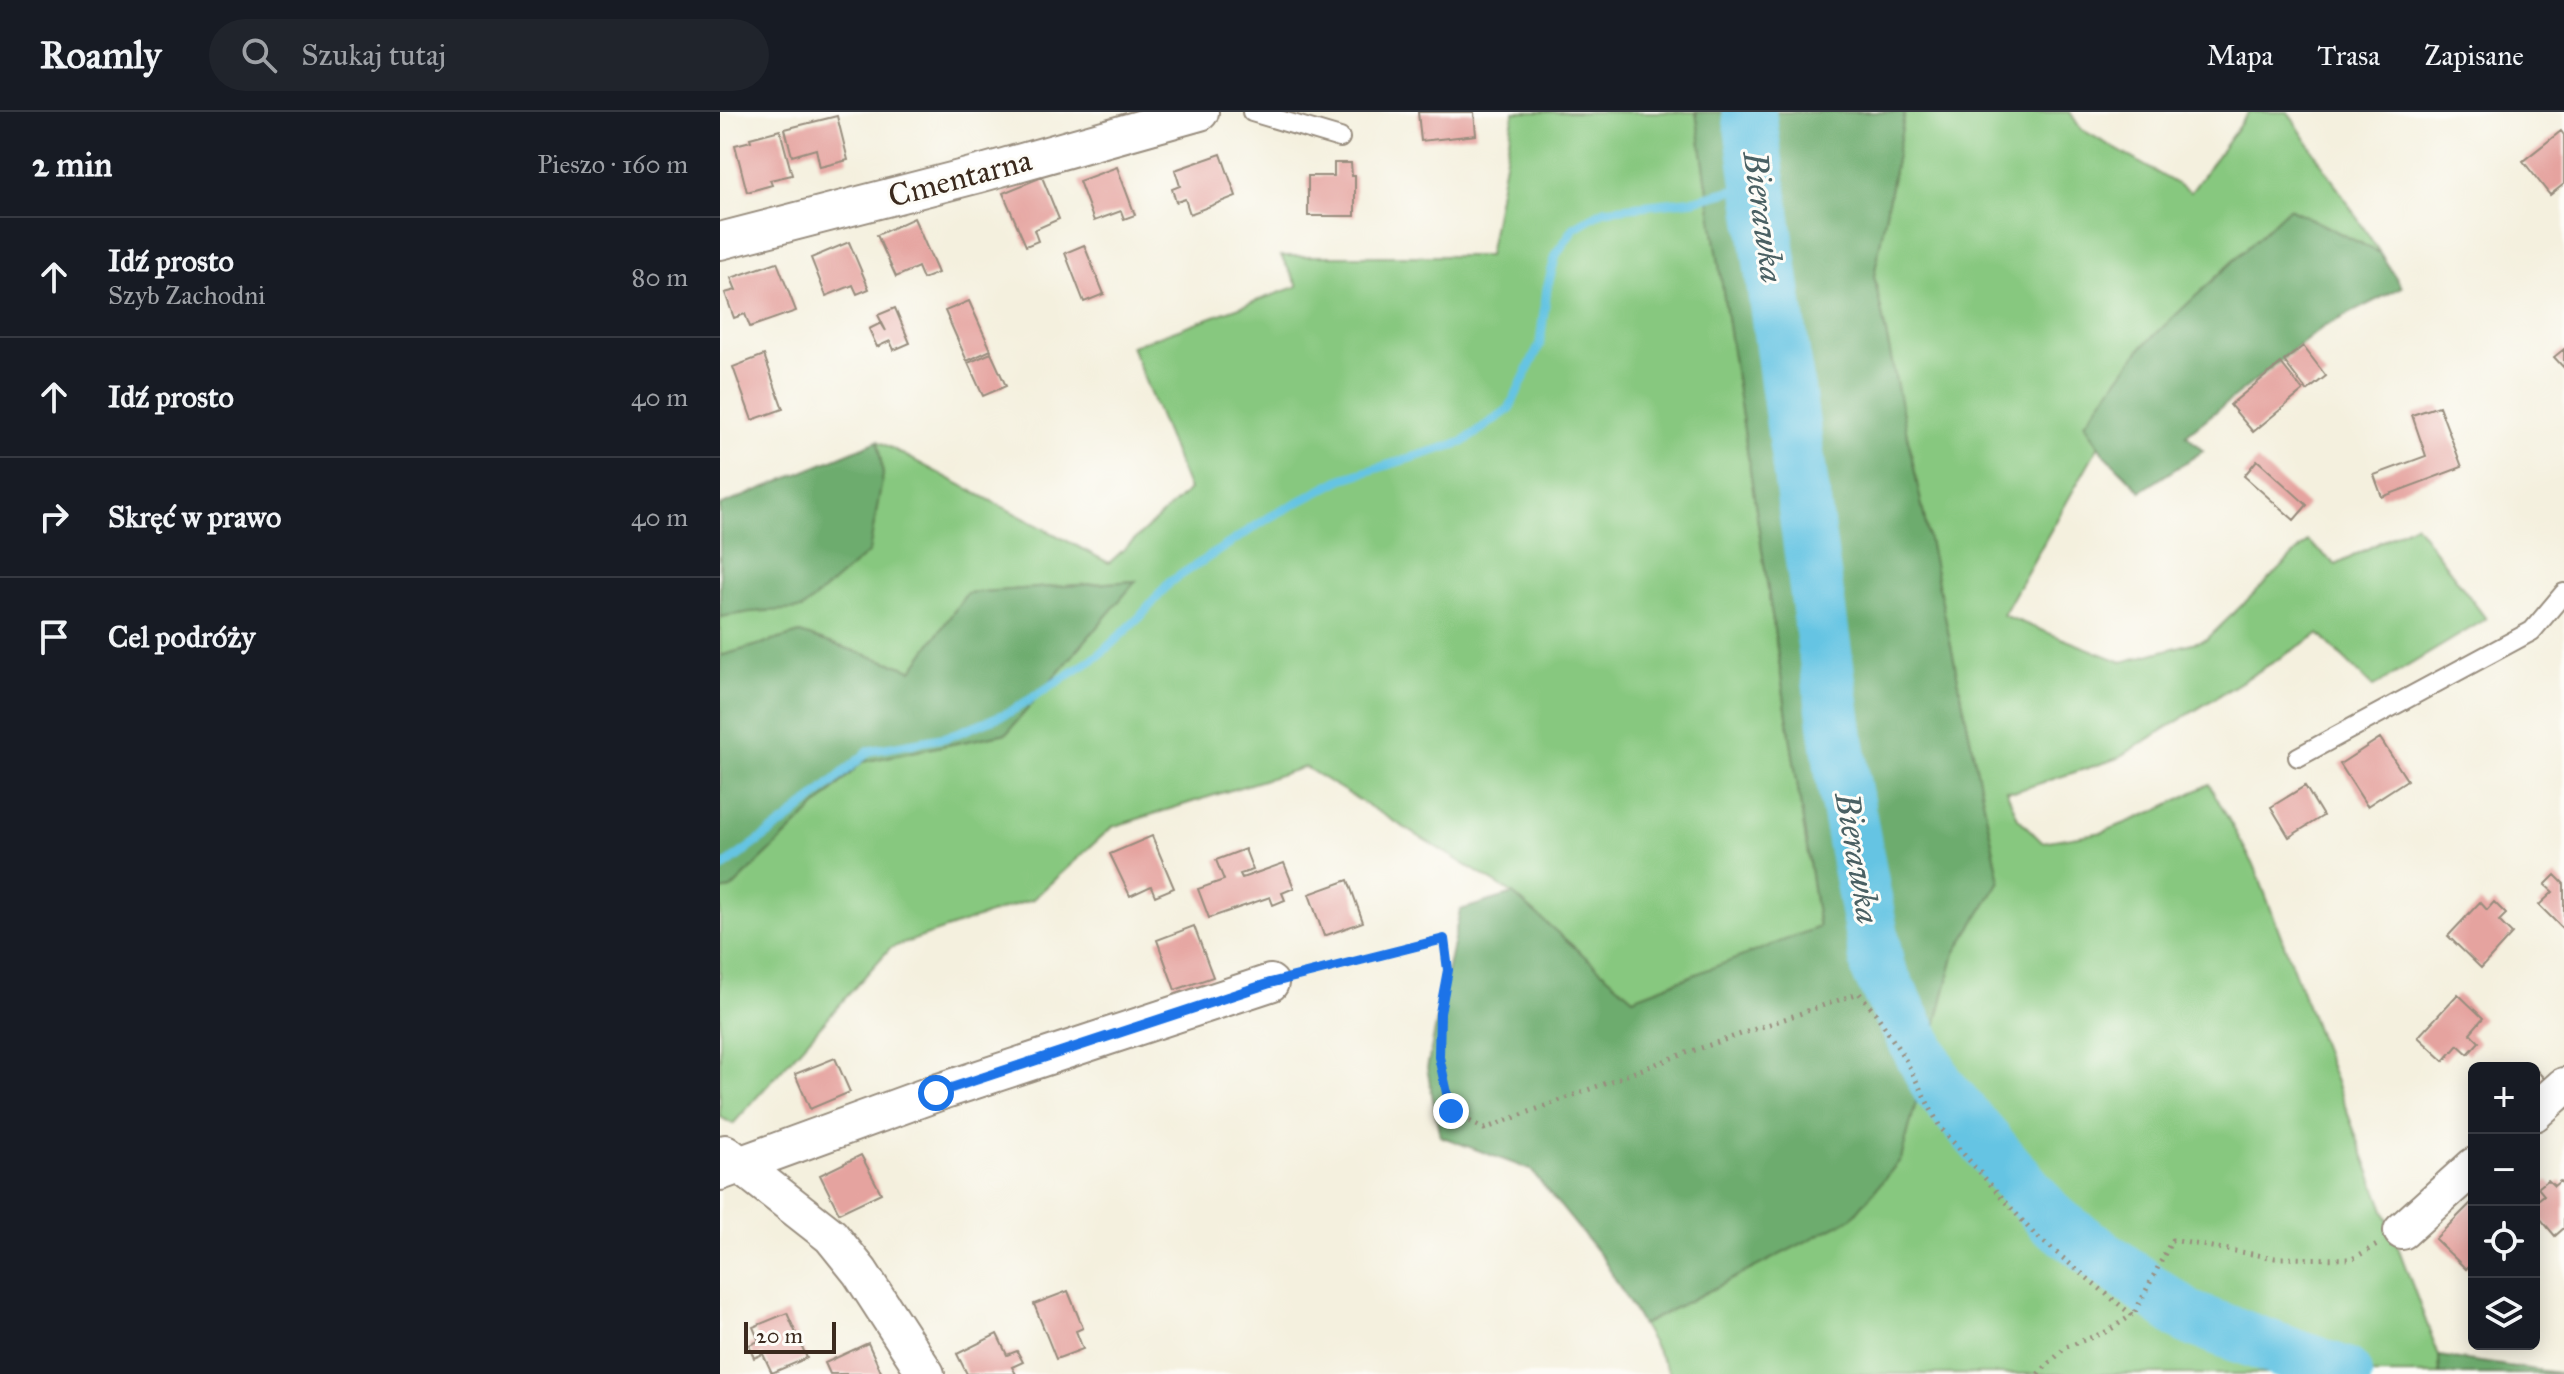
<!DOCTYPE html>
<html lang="pl">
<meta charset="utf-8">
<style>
:root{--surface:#171b24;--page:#20242c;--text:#f1f3f6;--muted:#9ea1a6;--line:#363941}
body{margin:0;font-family:"IM FELL Great Primer",serif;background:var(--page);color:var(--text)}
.controls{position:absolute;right:24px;bottom:24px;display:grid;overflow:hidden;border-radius:12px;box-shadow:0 4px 20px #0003}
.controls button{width:72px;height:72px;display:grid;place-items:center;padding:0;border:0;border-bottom:2px solid var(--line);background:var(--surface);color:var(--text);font:40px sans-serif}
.scale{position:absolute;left:24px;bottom:20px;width:92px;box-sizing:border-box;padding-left:8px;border:4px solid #3b2a1e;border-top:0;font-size:22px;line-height:28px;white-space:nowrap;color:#3b2a1e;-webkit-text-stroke:6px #fdfcf7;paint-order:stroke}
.stop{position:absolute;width:24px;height:24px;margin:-18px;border:6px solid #1a73e8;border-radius:50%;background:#fff}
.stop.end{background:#1a73e8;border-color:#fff;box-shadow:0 2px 8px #0008}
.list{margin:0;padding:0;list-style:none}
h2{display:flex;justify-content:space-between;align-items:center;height:104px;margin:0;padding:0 32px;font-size:34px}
h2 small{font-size:26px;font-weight:400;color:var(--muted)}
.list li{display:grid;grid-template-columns:52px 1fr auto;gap:24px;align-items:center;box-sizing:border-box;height:120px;padding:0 32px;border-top:2px solid var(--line)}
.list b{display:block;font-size:30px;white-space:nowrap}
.list p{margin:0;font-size:26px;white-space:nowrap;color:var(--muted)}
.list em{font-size:26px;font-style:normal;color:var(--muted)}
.icon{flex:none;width:44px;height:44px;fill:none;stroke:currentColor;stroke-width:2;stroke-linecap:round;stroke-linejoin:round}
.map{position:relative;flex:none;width:1844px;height:1262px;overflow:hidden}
header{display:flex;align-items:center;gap:48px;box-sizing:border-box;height:112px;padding:0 40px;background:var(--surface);border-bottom:2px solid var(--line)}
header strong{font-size:38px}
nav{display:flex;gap:44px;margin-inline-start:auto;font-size:28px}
.search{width:560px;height:72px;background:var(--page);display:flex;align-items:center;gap:20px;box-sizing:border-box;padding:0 28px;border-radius:44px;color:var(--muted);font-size:30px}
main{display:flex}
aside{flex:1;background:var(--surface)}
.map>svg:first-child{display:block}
.green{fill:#87c87f;stroke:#61794e;stroke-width:2}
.forest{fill:#6dac6e;stroke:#546b46;stroke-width:2}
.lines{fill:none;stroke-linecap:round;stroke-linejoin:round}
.stream{stroke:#65c4e3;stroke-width:9}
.river{stroke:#65c4e3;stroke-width:54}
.building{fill:#e5a39f}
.service-casing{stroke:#988d7e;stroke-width:22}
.minor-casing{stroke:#988d7e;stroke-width:40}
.path{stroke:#988d7e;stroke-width:5;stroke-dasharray:2 6;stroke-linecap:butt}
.service{stroke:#fff;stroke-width:18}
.minor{stroke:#fff;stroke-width:36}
.route{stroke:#1a73e8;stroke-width:10}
.labels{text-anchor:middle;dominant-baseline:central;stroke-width:6;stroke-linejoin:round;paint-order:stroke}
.street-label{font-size:32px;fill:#3b2a1e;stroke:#fdfcf7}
.water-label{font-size:34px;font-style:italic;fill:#4a6063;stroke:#fdfcf7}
</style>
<header>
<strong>Roamly</strong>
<div class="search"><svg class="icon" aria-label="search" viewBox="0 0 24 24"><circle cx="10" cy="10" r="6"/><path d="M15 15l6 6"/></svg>Szukaj tutaj</div>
<nav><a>Mapa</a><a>Trasa</a><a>Zapisane</a></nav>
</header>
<main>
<aside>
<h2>2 min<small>Pieszo · 160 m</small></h2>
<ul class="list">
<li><svg class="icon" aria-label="ahead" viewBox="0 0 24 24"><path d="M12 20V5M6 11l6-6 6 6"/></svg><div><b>Idź prosto</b><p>Szyb Zachodni</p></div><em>80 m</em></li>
<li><svg class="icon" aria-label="ahead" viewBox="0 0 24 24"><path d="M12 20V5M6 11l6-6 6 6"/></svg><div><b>Idź prosto</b></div><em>40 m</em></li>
<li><svg class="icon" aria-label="right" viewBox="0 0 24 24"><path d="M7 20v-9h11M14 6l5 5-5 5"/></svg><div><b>Skręć w prawo</b></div><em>40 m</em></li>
<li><svg class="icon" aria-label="arrive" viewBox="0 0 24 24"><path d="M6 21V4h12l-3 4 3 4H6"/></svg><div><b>Cel podróży</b></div></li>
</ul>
</aside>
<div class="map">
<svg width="1844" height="1262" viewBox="0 0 1844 1262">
<rect width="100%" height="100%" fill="#fdfcf7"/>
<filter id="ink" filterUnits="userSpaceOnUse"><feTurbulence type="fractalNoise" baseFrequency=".0125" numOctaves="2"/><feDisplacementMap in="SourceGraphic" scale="16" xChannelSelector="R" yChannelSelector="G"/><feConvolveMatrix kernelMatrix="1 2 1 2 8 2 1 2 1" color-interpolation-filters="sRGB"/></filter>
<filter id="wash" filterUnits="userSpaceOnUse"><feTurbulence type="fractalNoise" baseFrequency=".006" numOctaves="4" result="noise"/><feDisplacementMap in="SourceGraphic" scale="32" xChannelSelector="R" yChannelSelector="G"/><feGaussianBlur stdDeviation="1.8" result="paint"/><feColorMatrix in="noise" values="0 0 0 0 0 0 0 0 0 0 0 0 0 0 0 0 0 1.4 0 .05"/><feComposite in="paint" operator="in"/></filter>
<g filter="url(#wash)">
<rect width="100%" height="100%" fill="#f4f0de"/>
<!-- green -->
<path class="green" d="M794 0H976L1099 816 913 887 793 782 585 655 392 715 313 787 170 836 13 1012 0 1005V779L11 777 142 650 287 621 415 469 247 481 192 558 80 521 0 544V505L31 500 163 363 158 329 389 451 469 378 411 234 578 174 561 144H768Z
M1185 0H1350L1361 17 1471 80 1529 0H1568L1660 141 1569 96 1365 311 1379 333 1283 503 1402 550 1487 527 1588 429 1616 453 1695 412 1766 507 1653 575 1599 522 1396 647 1296 679 1286 678 1298 706 1322 730 1383 720 1440 697 1489 672 1535 755 1719 1244 1720 1262H950L922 1213 1131 1106 1181 1047 1235 841 1280 769 1154 164Z"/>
<!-- forest -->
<path class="forest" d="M976 0H1185L1154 164 1280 769 1235 841 1181 1047 1132 1106 922 1213 882 1145 811 1058 720 1024 707 956 740 798 793 782 913 886 1099 815Z
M1569 96 1660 141 1682 175 1603 215 1466 323 1483 339 1421 379 1383 341 1365 311 1421 236Z
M158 329 163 363 149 440 82 497 31 500 0 505V394Z
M416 469 287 621 142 650 11 777 0 779V544L80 521 192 558 247 481Z
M1719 1244 1844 1262H1720Z"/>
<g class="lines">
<!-- stream -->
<path class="stream" d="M0 757 69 707 149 639 227 625 290 600 378 544 420 505 450 470 550 405 622 367 743 330 789 297 820 232 827 176 836 143 854 116 884 98 975 88 1039 71"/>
<!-- river -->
<path class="river" d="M1029 0 1123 668 1158 857 1218 974 1332 1108 1467 1205 1625 1262"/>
</g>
<g id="blocks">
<!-- building -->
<path class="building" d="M698 0H754L756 23 701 29Z
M117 4 128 48 100 55 96 37 72 44 65 17Z
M60 18 72 63 50 68 52 73 27 80 15 33 31 29 30 26Z
M1841 19 1844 23V72L1830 83 1803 49Z
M501 42 516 84 470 102 465 87 456 90 452 77 460 74 455 58Z
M614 51H631L632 64H635V104H588V64H614Z
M397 55 415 103 404 107 401 99 374 109 359 69Z
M322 65 339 107 314 118 318 129 306 134 283 81Z
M194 106 218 161 203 167 198 155 176 165 157 123Z
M129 130 149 177 137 182 133 173 106 184 91 146Z
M364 133 384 182 364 190 345 141Z
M57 150 76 199 30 215 25 202 14 206 5 181 16 178 11 166Z
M249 189 271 238 247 249 225 199Z
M175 196 190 231 174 238 170 229 157 235 149 217 161 211 166 219 158 203Z
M1583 234 1606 264 1587 279 1564 249Z
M1844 237V256L1834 245Z
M271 241 286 274 263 284 248 251Z
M44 243 63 297 32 308 13 255Z
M1561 251 1583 279 1533 320 1510 293Z
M1719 294 1742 355 1662 385 1654 363 1706 344 1692 303Z
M1537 348 1587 393 1574 408 1524 364Z
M1660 626 1687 668 1647 694 1620 652Z
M1585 674 1603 704 1569 725 1551 695Z
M432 724 454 776 435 784 431 774 410 784 390 742Z
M525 737 533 758 520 762 522 766 564 751 574 776 562 781 565 788 553 793 550 785 489 806 478 777 504 768 496 748Z
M1835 763 1844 772V818L1819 793 1833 780 1825 773Z
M628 768 643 810 604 824 589 782Z
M1760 790 1767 798 1774 790 1786 802 1779 809 1792 822 1761 856 1728 824Z
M474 814 493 865 455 878 437 828Z
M1738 882 1763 906 1750 921 1759 930 1748 942 1738 933 1724 949 1698 925Z
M115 946 130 980 90 997 75 962Z
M1811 952 1829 972 1814 986V956H1807Z
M141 1043 161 1081 119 1101 100 1063Z
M1828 1068 1834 1074 1840 1069 1844 1073V1116L1835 1124 1814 1099V1091L1824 1083 1818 1076Z
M1754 1088V1149L1746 1157 1715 1127Z
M348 1179 363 1216 356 1219 363 1237 336 1247 314 1192Z
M67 1201 87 1246 52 1261 43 1242 34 1246 29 1233 39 1229 33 1215Z
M277 1222 287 1243 297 1239 303 1250 292 1255 296 1262H247L237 1242Z
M148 1231 162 1262H110L105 1251Z"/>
</g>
</g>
<g filter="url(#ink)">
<use href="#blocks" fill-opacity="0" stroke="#988d7e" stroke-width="2"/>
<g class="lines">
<!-- service casing -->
<g class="service-casing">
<path id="service" d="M532 0 620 26
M1578 645 1812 519 1844 481"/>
</g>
<!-- minor casing -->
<g class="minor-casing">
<path id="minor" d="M0 129 259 62 480 0
M1814 1001 1844 974
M5 1041 111 1124 140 1160 206 1262
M0 1060 216 981 550 871
M1682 1119 1754 1054"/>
</g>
<!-- path -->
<path class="path" d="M580 863 724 827 728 858 720 901 719 945 731 999 764 1017 952 946 1139 881 1155 900 1185 947 1220 1015 1314 1122 1413 1204 1452 1128 1555 1146 1632 1147 1657 1133
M1318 1262 1346 1235 1388 1219 1412 1203"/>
<!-- service -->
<use href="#service" class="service"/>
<!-- minor -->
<use href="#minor" class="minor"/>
</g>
</g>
<g class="lines" filter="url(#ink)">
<!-- route -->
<path class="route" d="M216 981 550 871 724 827 728 858 720 901 719 945 731 999"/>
</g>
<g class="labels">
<!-- street labels -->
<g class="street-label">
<text transform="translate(240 66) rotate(-15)">Cmentarna</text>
</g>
<!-- water labels -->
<g class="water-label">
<text transform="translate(1044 105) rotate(82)">Bierawka</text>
<text transform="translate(1138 746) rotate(80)">Bierawka</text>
</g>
</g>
</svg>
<div class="controls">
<button>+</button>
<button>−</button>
<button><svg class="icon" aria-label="locate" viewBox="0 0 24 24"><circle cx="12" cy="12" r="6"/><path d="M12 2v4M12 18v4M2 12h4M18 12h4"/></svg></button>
<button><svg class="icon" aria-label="layers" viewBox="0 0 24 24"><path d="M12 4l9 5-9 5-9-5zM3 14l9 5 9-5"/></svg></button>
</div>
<div class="scale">20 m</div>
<div class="stop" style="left:216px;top:981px"></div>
<div class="stop end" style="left:731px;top:999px"></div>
</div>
</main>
